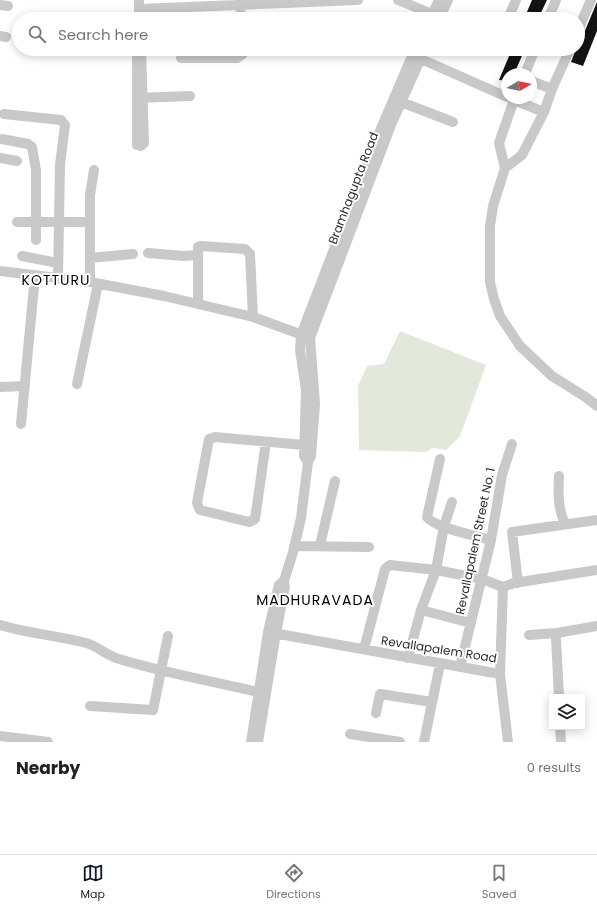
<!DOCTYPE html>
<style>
:root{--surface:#fff;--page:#f6f6f6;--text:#222;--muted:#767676;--line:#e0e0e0;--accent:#111827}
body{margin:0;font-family:Poppins,sans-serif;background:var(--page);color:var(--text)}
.controls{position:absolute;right:12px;bottom:12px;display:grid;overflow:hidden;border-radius:0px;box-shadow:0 2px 10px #0003}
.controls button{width:36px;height:36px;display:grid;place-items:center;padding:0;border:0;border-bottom:1px solid var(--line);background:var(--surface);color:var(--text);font:20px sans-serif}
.compass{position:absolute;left:501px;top:68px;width:36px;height:36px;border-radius:50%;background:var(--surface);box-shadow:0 2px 10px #0003;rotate:81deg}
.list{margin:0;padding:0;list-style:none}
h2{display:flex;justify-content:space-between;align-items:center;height:52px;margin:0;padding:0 16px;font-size:17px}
h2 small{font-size:13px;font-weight:400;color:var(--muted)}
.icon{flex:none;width:22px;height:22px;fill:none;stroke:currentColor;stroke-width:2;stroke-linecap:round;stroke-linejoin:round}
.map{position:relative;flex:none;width:597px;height:742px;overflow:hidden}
.search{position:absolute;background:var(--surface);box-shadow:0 2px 10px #0003;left:12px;right:12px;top:12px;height:44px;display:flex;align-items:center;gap:10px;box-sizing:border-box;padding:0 14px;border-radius:22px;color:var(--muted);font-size:15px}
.sheet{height:112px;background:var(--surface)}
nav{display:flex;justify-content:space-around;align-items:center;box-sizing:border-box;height:56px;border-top:1px solid var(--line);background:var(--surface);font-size:11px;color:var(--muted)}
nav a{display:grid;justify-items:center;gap:2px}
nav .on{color:var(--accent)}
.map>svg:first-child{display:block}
.green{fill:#e2e9da}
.building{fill:#131313}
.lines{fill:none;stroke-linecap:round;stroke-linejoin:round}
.minor{stroke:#c9c9c9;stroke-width:10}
.labels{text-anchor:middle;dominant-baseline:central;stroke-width:4;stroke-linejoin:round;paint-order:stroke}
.street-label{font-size:12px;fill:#2c2c2c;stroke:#fff}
.quarter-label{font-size:14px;letter-spacing:1px;fill:#000;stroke:#fff}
</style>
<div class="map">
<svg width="597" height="742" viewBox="0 0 597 742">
<rect width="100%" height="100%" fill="#fff"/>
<!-- green -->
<path class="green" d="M400 331 486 365 460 436 446 450 432 448 426 452 359 450 358 386 367 366 384 364Z"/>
<!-- building -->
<path class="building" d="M532 0H547L538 19H524Z
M597 2V31L583 66 571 62 576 49H578V38L584 33Z
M512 49H525L514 74H507V81L499 80Z"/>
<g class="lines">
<!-- minor -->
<path class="minor" d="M139 0V9L358 0
M240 0 241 19
M398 0 444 19
M0 5 8 6
M139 19V9
M430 19 439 0
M439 19 448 0
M508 19 516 0
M548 19 556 0
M578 30 591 0
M0 36 6 37
M137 49V145L141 146 144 143 141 49
M181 58H237L243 54V49
M421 59 507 97
M525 74 535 49
M531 81 552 89
M137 98 190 96
M401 102 453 122
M544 112 552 89 570 49
M4 114 61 120 65 125 60 165 58 278
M2 139 28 144 32 147 36 170V240
M0 158 17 161
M505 168 522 155 544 112 514 100 499 143 505 168 493 206 490 226V282L494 299 500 316 520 346 552 376 587 398 597 406
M17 222H90
M148 253 183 256 197 255
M22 256 58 263
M90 258 133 254
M0 271 90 282 164 296 253 317 308 337
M90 282V195L94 170
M198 304V247L201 246 245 249 250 254 253 317
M77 384 98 284
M0 387 25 386
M21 424 35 276
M266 442 255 519 249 522 200 510 197 503 209 439 215 437 304 445
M440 459 427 517C435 528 477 536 491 540
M308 462 304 456 306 390 300 350 301 335 374 145 415 49
M559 476C558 493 558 509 565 524
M320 545 335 481
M294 546 369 547
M518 583 512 532 597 520
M421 610 471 623
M0 625C28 633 58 636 86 643 98 646 107 656 119 659 165 673 211 681 258 692
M268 632 500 674 503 587 514 583 597 570
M529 635 557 633
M364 649 385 569 390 565 436 570 482 579 503 587
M408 658 421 610 436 570 444 526 452 502
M460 667 491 540 502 475 512 444
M500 674 508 742
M559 697 556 638 557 633 597 626
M90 706 153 710 168 636
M376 713 380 694 432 702
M560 727 561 742
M350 734 400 742
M0 736 48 742
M251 742 268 632 279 585 284 581 293 552 301 518 308 462 311 456 315 404 310 338 391 125 425 49
M258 742 276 633 285 587 284 583
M424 742 440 664"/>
</g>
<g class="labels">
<!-- street labels -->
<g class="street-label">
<text transform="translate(353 188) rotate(-69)">Bramhagupta Road</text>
<text transform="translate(475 541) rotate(-78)">Revallapalem Street No. 1</text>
<text transform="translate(439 649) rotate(9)">Revallapalem Road</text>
</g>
<!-- quarter labels -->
<g class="quarter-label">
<text x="56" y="280">KOTTURU</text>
<text x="315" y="600">MADHURAVADA</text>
</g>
</g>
</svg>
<div class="controls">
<button><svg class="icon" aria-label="layers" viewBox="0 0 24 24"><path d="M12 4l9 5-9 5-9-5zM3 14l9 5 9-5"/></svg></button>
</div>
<svg class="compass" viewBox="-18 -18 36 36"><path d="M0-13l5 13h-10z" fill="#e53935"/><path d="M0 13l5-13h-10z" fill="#767676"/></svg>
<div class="search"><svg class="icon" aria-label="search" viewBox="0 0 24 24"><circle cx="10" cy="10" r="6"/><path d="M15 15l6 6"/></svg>Search here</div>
</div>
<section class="sheet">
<h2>Nearby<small>0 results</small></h2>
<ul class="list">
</ul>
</section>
<nav>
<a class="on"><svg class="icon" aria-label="map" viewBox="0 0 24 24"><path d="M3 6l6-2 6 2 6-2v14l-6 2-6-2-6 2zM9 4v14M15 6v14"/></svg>Map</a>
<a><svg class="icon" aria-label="directions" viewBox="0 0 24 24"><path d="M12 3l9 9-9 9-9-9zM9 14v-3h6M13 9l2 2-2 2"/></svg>Directions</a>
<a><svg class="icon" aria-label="saved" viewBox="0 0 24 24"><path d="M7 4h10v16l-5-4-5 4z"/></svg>Saved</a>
</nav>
